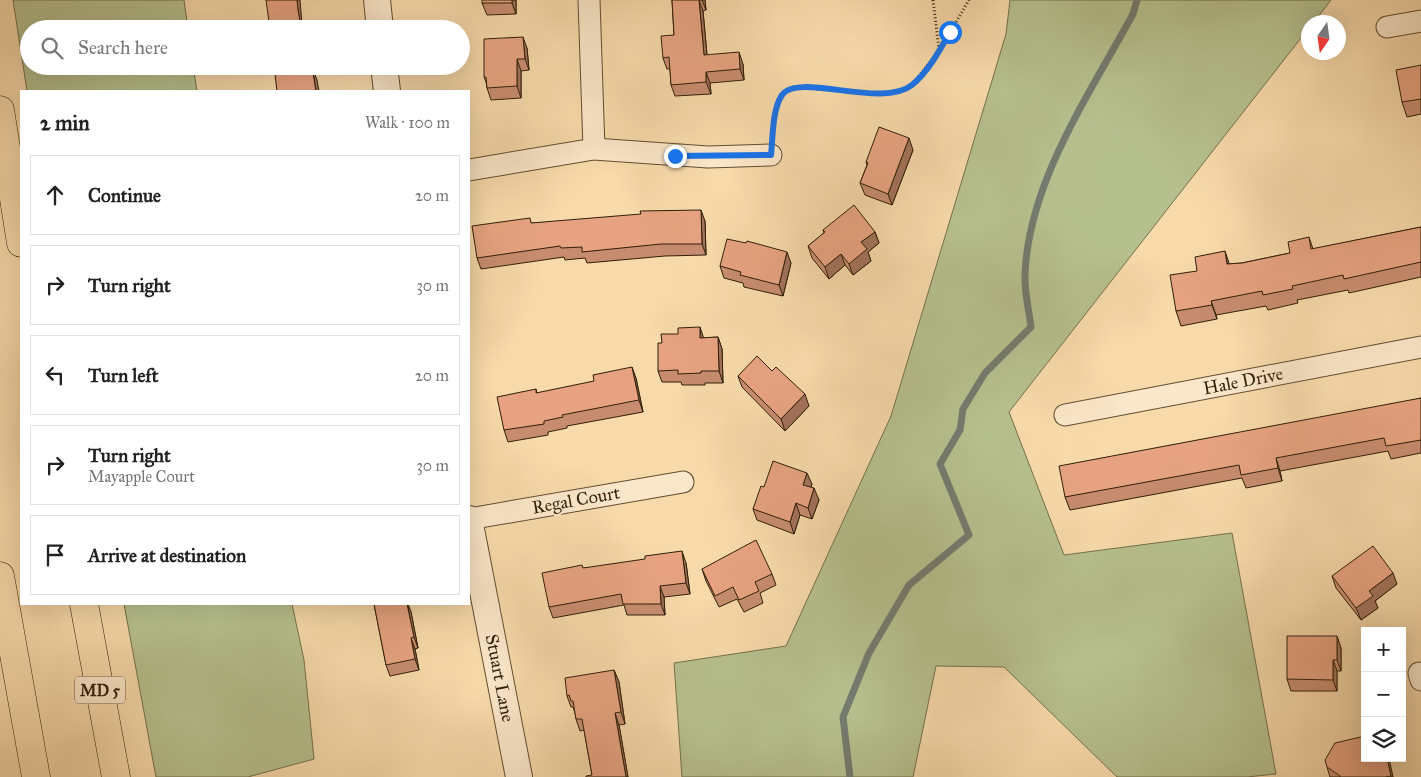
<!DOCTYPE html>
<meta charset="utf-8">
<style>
:root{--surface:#fff;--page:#f2f2f2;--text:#222;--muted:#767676;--line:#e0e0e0}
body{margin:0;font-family:"IM FELL Great Primer",serif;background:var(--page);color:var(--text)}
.controls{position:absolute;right:15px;bottom:15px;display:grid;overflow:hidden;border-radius:0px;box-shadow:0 5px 20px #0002}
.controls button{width:45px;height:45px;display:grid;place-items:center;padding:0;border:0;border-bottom:1px solid var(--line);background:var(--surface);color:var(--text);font:25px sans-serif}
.compass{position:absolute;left:1301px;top:15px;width:45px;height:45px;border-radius:50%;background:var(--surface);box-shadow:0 5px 20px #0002;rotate:193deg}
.stop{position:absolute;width:15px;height:15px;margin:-11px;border:4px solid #1a73e8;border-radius:50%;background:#fff}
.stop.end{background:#1a73e8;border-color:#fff;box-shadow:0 1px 5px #0008}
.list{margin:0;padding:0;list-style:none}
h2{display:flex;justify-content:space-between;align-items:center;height:65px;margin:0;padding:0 20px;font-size:21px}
h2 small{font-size:16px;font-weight:400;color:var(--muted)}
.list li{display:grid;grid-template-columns:32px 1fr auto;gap:15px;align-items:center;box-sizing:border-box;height:80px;margin:0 10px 10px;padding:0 10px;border:1px solid var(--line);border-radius:0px}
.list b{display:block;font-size:19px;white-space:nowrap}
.list p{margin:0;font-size:16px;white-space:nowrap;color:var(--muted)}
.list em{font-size:16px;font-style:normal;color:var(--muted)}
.icon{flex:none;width:28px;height:28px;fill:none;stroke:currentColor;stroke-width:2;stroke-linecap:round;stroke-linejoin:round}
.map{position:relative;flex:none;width:1421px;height:777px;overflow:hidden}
.search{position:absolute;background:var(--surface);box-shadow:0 5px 20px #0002;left:20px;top:20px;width:450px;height:55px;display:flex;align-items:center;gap:12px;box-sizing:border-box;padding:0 18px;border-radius:28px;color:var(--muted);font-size:19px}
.panel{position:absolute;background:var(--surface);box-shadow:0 5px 20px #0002;left:20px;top:90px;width:450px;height:515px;border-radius:0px}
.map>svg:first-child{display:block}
.green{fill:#b6c08e;stroke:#73704b}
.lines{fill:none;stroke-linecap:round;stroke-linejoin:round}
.stream{stroke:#747b6f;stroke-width:7}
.minor-casing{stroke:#624e30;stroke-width:23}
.tertiary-casing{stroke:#624e30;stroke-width:28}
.motorway-casing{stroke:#301f08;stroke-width:29}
.path{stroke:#301f08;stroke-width:3;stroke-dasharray:1 2.5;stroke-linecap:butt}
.minor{stroke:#fae6c8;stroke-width:21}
.tertiary{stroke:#fae6c8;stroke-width:26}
.motorway{stroke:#f7d9aa;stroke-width:28}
.wall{fill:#c78c6f;stroke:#301f08}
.shaded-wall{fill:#a2725a;stroke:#301f08}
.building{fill:#e7a381;stroke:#301f08}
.route{stroke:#1a73e8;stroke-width:6}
.labels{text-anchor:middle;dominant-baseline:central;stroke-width:4;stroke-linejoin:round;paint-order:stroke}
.shield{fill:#fae6c8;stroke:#6d5b42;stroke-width:1}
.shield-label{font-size:16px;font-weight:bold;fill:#301f08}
.street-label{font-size:18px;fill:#301f08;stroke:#fae6c8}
</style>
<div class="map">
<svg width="1421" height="777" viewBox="0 0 1421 777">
<rect width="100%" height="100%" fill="#f7d9aa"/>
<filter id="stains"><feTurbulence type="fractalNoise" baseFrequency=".004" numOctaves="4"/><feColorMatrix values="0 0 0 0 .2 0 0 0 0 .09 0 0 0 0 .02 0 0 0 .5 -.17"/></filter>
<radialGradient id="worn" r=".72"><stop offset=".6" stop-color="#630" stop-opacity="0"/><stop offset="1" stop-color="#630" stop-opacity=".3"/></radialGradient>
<!-- green -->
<path class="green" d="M13 0H184L188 29H29V66H193L197 91H27Z
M1010 0H1331L1314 22H1308V29L1009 412 1064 555 1232 533 1276 774 1247 777H1117L1004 667 936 666 913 777H682L674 663 786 646 891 416 1006 34Z
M124 604H292L304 660 314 759 248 777H156Z"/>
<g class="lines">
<!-- stream -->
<path class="stream" d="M850 777 843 717 869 653 909 585 969 535 940 464 960 430 963 409 985 373 1031 327C1029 310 1024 291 1025 274 1029 181 1089 95 1133 14L1137 0"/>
<!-- minor casing -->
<g class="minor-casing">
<path id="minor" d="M589 0 594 149
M1387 27 1421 21
M469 170 594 149 708 157 771 155
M1065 415 1421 347
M469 519 683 482
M1419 673 1421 680"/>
</g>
<!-- tertiary casing -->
<g class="tertiary-casing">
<path id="tertiary" d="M377 0 380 29
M384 66 387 91
M469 519 519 777"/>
</g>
<!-- motorway casing -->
<g class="motorway-casing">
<path id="motorway" d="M0 110 21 243
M0 576 36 777
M84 604 116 777"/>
</g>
<!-- path -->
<path class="path" d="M933 0 939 50
M774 134C776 116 775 98 792 87L874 94 896 93 911 86 939 51 969 0"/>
<!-- minor -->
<use href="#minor" class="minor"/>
<!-- tertiary -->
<use href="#tertiary" class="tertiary"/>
<!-- motorway -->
<use href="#motorway" class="motorway"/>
</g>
<!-- wall -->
<path class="wall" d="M516 0V14L487 15 482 3Z
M672 0H705L706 10 703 11 707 55 743 64 744 80 710 83 711 94 675 96 671 85 670 69H667L663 58 674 35Z
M527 48 529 70 521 71V98L491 100 487 88 486 82 484 77Z
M1421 65V114L1407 117 1402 102Z
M913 150 892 205 865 195 860 183 867 165 866 162Z
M705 221 706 255 665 256 587 263 585 258 565 260 564 257 481 269 477 258 532 223Z
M1421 227V277L1349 293 1348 290 1297 300 1298 303 1268 310 1266 306 1216 315 1217 319 1181 326 1176 311 1229 264 1242 263 1290 253 1309 237 1313 249Z
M823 230 875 232 879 243 868 252 871 261 853 275 845 265 829 279 812 258 808 246 824 233Z
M791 263 783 296 744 287 743 283 724 278 720 266Z
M718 337 722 349 723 383H705V385H682L681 382H662L658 371 704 338Z
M738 376 809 406 785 431 742 387Z
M636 378 643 412 567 426V428L548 432V435L508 442 504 430 536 389 537 393Z
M1421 398V453L1391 459 1388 451 1280 471 1282 481 1246 488 1242 478 1070 510 1065 497Z
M812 484 811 487 819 500 812 519 800 515 794 534 757 520 753 509 764 487Z
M686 563 690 594 664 597 665 615H627L624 605 553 618 549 607 583 568Z
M702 569 772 574 776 585 760 593 763 603 744 612 737 599 719 607 706 581Z
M1332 576 1397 584 1375 601 1378 608 1361 620 1336 588Z
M374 604H408L411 612 418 648 415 649 419 670 390 676 386 665Z
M1337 636 1341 648V671H1337V691H1291L1287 679Z
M614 670 619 682 625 724 619 725 628 777H586L592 775 584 730 580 731 576 719 575 713 573 707H571L567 696Z
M1365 758H1388L1393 777H1330L1327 767Z"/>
<!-- shaded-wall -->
<path class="shaded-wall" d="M297 0H300L302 24V21L305 29H303L300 21 298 10Z
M512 0H516V14L512 3Z
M699 0 703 11 708 66 704 55Z
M702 0H705L706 10Z
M523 37 527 48 529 70 525 59Z
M739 52 743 64 744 80 740 69Z
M517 59 521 71V98L517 86Z
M312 67 317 80 319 91H316Z
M706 72 710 83 711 94 706 82Z
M909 138 913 150 892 205 888 194Z
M701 210 705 221 706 255 702 244Z
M875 232 879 243 868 252 871 261 853 275 849 264 861 242Z
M1225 251 1230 266 1227 264Z
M787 252 791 263 783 296 779 285Z
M841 254 845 265 829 279 825 267Z
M1211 301 1216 315 1217 319 1212 305Z
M700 327 704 339 700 338Z
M718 337 722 349 723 383 719 371Z
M632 367 636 378 643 412 639 400Z
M805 394 809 406 785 431 781 419Z
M1276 458 1280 471 1282 481 1278 468Z
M807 473 812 484 808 496 803 485Z
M814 488 819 500 812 519 808 508Z
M796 503 800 515 794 534 790 522Z
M682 551 686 563 690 594 686 583Z
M1393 573 1397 584 1375 601 1378 608 1361 620 1356 608 1369 591Z
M660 586 664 597 665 615 661 604Z
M407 604 411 612 418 648 414 637Z
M1337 636 1341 648V671L1337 660Z
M411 638 415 649 419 670 415 659Z
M1333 660 1337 671V691L1333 680Z
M614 670 619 682 625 724 621 712Z
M615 713 619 725 628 777H626Z
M1387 758H1388L1390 763 1393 777H1392L1391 776Z"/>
<!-- building -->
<path class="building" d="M266 0H297L298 10 300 21H302L303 29H270Z
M482 0H512V3H482Z
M672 0H699L704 55 739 52 740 69 706 72V82L671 85 669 57 663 58 661 36 674 35Z
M523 37 525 59H517V86L487 88 486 77H484V39Z
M1421 65V99L1402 102 1396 70Z
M274 66H307V68L312 67 316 91H277Z
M879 127 909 138 888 194 860 183 868 163 866 162Z
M854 205 875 232 861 242 867 249 849 264 841 254 825 267 808 246 825 232 823 230Z
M701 210 702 244H661L582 252V247L561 248 560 246 477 258 472 226 530 218 531 223 641 214 640 211Z
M1421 227V262L1344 279 1343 275 1292 286 1293 289 1263 295 1262 291 1211 301 1212 305 1176 311 1170 275 1197 271 1195 257 1225 251 1227 264 1242 263 1290 253 1288 242 1309 237 1311 249Z
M727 239 746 243 747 241 787 252 779 285 740 275 741 272 720 266Z
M700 327V338L718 337 719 371H701V373L678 374V370L658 371V343H662L661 334H678V328Z
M757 356 772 371 776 367 805 394 781 419 738 376Z
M632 367 639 400 562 415 563 417 544 421V424L504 430 497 397 536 389V393L594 381 593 375Z
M1421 398V440L1386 446 1384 438 1276 458 1278 468 1241 475 1239 465 1065 497 1059 466Z
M773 461 807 473 803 485 814 488 808 508 796 503 790 522 753 509 761 486 764 487Z
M756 540 772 574 755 582 759 591 739 600 733 587 715 596 702 569Z
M1373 546 1393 573 1369 591 1373 596 1356 608 1332 576Z
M682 551 686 583 660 586 661 604H623L621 594 549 607 542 573 582 565 583 568 645 559V556Z
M374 604H407L414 637 411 638 415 659 386 665Z
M1287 636H1337V660H1333V680L1287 679Z
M614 670 621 712 615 713 626 777H586V776L592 775 582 719H576L573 701H571L569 695 567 696 565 678Z
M1365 736V758H1387L1391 776 1385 777H1340V776L1327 767 1325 760 1335 743Z"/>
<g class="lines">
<!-- route -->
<path class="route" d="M675 156 771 155C773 137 772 110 782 95 798 72 882 109 912 85 928 72 940 50 950 32"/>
</g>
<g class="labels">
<!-- shield labels -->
<rect class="shield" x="75" y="676.5" width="50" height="27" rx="4"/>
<g class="shield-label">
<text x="100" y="690">MD 5</text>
</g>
<!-- street labels -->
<g class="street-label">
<text transform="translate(1243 381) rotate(-11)">Hale Drive</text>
<text transform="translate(576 500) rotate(-10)">Regal Court</text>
<text transform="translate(500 678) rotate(79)">Stuart Lane</text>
</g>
</g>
<rect width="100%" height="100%" filter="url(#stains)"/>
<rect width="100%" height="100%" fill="url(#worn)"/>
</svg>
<div class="controls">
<button>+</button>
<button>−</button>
<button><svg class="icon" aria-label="layers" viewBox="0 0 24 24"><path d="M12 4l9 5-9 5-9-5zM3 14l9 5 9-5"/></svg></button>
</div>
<svg class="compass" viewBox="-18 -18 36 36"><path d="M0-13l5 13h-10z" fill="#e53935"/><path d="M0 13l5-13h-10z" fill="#767676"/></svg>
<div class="stop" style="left:950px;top:32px"></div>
<div class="stop end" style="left:675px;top:156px"></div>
<div class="search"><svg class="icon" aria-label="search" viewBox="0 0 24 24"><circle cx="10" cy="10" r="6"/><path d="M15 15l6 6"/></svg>Search here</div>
<section class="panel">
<h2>2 min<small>Walk · 100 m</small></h2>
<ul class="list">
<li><svg class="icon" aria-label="ahead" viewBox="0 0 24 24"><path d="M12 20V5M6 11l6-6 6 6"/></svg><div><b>Continue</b></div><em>20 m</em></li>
<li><svg class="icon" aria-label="right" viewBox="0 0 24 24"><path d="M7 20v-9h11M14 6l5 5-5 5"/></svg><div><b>Turn right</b></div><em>30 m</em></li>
<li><svg class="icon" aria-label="left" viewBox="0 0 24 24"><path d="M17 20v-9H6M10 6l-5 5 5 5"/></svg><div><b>Turn left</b></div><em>20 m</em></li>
<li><svg class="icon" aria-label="right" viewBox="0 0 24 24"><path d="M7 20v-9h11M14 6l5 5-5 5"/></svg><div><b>Turn right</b><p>Mayapple Court</p></div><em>30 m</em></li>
<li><svg class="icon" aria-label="arrive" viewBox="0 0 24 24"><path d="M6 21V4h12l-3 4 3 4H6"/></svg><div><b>Arrive at destination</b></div></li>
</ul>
</section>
</div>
